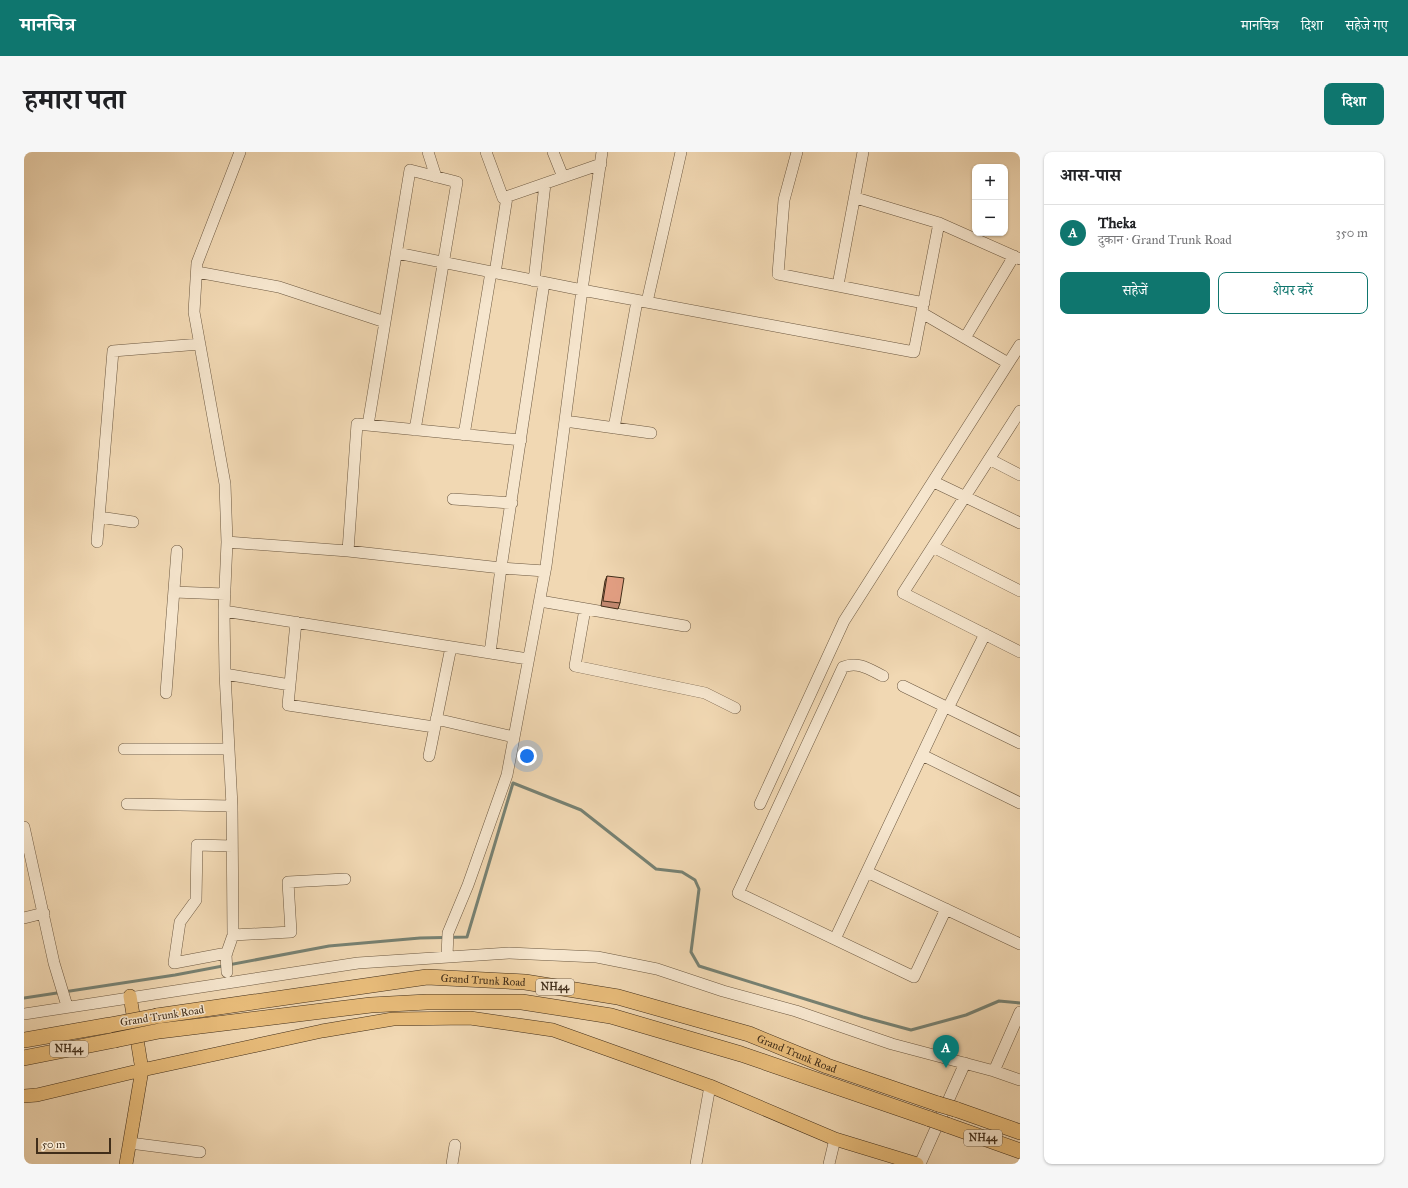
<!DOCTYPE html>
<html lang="hi">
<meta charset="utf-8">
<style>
:root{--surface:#fff;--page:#f6f6f6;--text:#202124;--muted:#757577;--line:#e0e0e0;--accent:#0f766e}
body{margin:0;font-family:"IM FELL Great Primer","Noto Serif Devanagari",serif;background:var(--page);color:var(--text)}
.controls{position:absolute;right:12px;top:12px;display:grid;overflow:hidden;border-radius:8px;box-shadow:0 1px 3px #0004}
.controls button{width:36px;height:36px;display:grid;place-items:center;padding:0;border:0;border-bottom:1px solid var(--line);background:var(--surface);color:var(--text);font:20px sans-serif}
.scale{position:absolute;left:12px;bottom:10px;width:75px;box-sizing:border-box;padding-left:4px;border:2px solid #402d19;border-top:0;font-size:11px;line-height:14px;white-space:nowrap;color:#402d19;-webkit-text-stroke:3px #f6e6ce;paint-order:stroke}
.you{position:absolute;left:503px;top:604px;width:14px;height:14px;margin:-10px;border:3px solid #fff;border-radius:50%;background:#1a73e8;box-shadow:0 0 0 6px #1a73e833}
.badge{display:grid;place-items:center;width:26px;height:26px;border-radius:50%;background:var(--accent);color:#fff;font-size:13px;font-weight:700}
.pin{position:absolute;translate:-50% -33px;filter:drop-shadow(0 1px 2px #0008)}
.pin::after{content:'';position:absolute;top:21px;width:14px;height:12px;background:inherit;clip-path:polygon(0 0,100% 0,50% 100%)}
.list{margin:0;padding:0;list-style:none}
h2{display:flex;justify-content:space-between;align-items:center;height:52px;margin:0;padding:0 16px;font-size:17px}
h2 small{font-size:13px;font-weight:400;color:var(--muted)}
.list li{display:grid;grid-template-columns:26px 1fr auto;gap:12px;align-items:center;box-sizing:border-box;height:56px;padding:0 16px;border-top:1px solid var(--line)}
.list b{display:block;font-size:15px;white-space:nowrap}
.list p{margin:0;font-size:13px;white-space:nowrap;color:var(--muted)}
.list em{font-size:13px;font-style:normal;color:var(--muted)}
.actions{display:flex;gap:8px;padding:12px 16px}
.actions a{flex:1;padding:9px 0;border:1px solid var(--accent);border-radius:8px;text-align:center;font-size:14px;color:var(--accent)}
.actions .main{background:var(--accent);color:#fff}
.map{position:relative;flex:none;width:996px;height:1012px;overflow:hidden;border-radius:8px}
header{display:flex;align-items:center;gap:24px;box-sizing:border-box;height:56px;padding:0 20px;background:var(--accent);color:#fff}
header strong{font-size:19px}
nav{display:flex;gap:22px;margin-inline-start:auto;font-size:14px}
.intro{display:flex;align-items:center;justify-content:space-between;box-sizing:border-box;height:96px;padding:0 24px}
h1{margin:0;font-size:28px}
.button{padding:10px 18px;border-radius:8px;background:var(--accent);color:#fff;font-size:14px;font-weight:700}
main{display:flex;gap:24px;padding:0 24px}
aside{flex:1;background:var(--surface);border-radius:8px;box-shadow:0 1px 3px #0004}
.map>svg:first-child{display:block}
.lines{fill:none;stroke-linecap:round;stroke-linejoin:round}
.stream{stroke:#778172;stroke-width:3}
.minor-casing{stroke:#6c5840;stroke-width:12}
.major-casing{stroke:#402d19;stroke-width:14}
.highway-casing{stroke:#402d19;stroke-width:16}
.minor{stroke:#f6e6ce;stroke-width:11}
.major{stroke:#e8bc7a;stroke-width:13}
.highway{stroke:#e8bc7a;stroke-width:15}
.highway-bridge-casing{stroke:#402d19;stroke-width:16;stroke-linecap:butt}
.highway-bridge{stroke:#e8bc7a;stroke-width:15}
.wall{fill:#c38971;stroke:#402d19}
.building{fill:#e39f83;stroke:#402d19}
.labels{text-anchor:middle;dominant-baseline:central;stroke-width:3;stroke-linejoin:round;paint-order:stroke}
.shield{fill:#f6e6ce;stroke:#77644f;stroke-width:1}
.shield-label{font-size:10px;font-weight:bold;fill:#402d19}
.street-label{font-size:11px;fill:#402d19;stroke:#f6e6ce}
</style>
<header>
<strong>मानचित्र</strong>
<nav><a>मानचित्र</a><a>दिशा</a><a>सहेजे गए</a></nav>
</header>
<div class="intro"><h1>हमारा पता</h1><a class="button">दिशा</a></div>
<main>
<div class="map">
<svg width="996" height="1012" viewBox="0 0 996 1012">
<rect width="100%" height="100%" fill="#f1d8b3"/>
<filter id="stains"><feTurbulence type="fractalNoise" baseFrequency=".005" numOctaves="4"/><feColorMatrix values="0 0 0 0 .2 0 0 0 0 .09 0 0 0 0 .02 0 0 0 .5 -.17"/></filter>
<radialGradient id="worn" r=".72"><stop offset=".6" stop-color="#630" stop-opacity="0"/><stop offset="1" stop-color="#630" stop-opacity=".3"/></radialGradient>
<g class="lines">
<!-- stream -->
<path class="stream" d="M0 846 151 823 305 794 396 786 443 785 489 631 557 658 632 717 658 720 671 728 675 737 667 800 675 814 839 865 887 878 942 863 975 849 996 851"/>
<!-- minor casing -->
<g class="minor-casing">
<path id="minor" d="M404 0 412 25
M462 0 479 46 577 12
M529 0 539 25
M773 0 760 48 754 122 900 151
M832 46 915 71 996 107
M373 101 558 138 890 200 915 71
M173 120 255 135 361 170
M471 121 483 45
M510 129 521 32
M814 133 839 0
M623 150 657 0
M898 161 984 211
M941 186 990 104
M996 259 879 441 996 500
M541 269 627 281
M344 273 386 18 433 30 391 278
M590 276 613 149
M440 283 467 120
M965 307 996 323
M910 330 996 371
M429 347 488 351
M75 365 109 370
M73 390 89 199 176 192
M203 390 324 399 477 416 521 419
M909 395 996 439
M324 399 333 272 497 288
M150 440 201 442
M516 449 661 474
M561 457 551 514 681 541 711 556
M200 459 504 507
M272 470 264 553 410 575
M466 501 477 416 520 131
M201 522 266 533
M859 524C845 517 834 509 819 515L714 741 890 825 922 757
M879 534 996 591
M142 541 153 399
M924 556 961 482
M412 567 490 585
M100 597H205
M898 603 996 651
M405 604 427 495
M103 652 208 654
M736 652 820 469 996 193
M0 675 30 811 43 854
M843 720 996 792
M0 766 20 761
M209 783 267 780 264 730 321 727
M811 787 921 554
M203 801 150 811 156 770 172 748 173 693 208 694
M423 804 424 781 444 733 483 623 522 414 558 138 578 0
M203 820 202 803 209 783 208 654 201 522 200 459 203 390 201 332 170 160 173 111 216 0
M0 862 334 811 485 801 573 805 633 817 699 839 772 859 868 892 970 919 996 928
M970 919 996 860
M106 991 176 1000
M428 1012 431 993
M672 1012 686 934
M805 1012 811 987
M896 1012 941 911"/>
</g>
<!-- major casing -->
<g class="major-casing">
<path id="major" d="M0 944 13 943 118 918 298 879 369 867 446 866 529 878 686 934 811 987 893 1012
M102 1012 118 918 106 844"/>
</g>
<!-- highway casing -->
<g class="highway-casing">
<g id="highway">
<path id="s1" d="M133 864 403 825 501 830 594 845 725 882 803 914 914 952"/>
<path d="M135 879 347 853 403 850H498L587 864 717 902 906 967"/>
<path d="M0 888 86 873"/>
<path d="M0 906 91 888"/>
<path d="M931 957 996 980"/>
<path d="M923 973 996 999"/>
</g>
</g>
<!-- minor -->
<use href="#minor" class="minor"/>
<!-- major -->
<use href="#major" class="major"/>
<!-- highway -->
<use href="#highway" class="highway"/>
<!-- highway-bridge casing -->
<g class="highway-bridge-casing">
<path id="highway-bridge" d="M86 873 133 864
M91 888 135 879
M914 952 931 957
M906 967 923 973"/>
</g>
<!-- highway-bridge -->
<use href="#highway-bridge" class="highway-bridge"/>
</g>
<!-- wall -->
<path class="wall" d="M583 424 596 451 594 457 577 454 581 429Z"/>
<!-- building -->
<path class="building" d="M583 424 600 426 596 451 579 449Z"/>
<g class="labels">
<!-- shield labels -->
<g class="shield">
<rect x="512" y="827" width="38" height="16" rx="3"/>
<rect x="26" y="889" width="38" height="16" rx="3"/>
<rect x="940" y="978" width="38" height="16" rx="3"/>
</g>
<g class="shield-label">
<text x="531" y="835">NH44</text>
<text x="45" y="897">NH44</text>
<text x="959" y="986">NH44</text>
</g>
<!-- street labels -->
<g class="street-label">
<text stroke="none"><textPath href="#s1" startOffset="329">Grand Trunk Road</textPath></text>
<text transform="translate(138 864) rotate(-9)">Grand Trunk Road</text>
<text stroke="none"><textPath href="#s1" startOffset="653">Grand Trunk Road</textPath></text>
</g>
</g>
<rect width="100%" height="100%" filter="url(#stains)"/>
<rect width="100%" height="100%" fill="url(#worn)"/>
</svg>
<div class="controls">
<button>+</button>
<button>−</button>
</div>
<div class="scale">50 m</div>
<div class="you"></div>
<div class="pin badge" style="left:922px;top:916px">A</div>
</div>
<aside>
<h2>आस-पास<small></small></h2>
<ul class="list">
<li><span class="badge">A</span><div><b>Theka</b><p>दुकान · Grand Trunk Road</p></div><em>350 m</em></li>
</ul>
<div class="actions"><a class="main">सहेजें</a><a>शेयर करें</a></div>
</aside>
</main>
